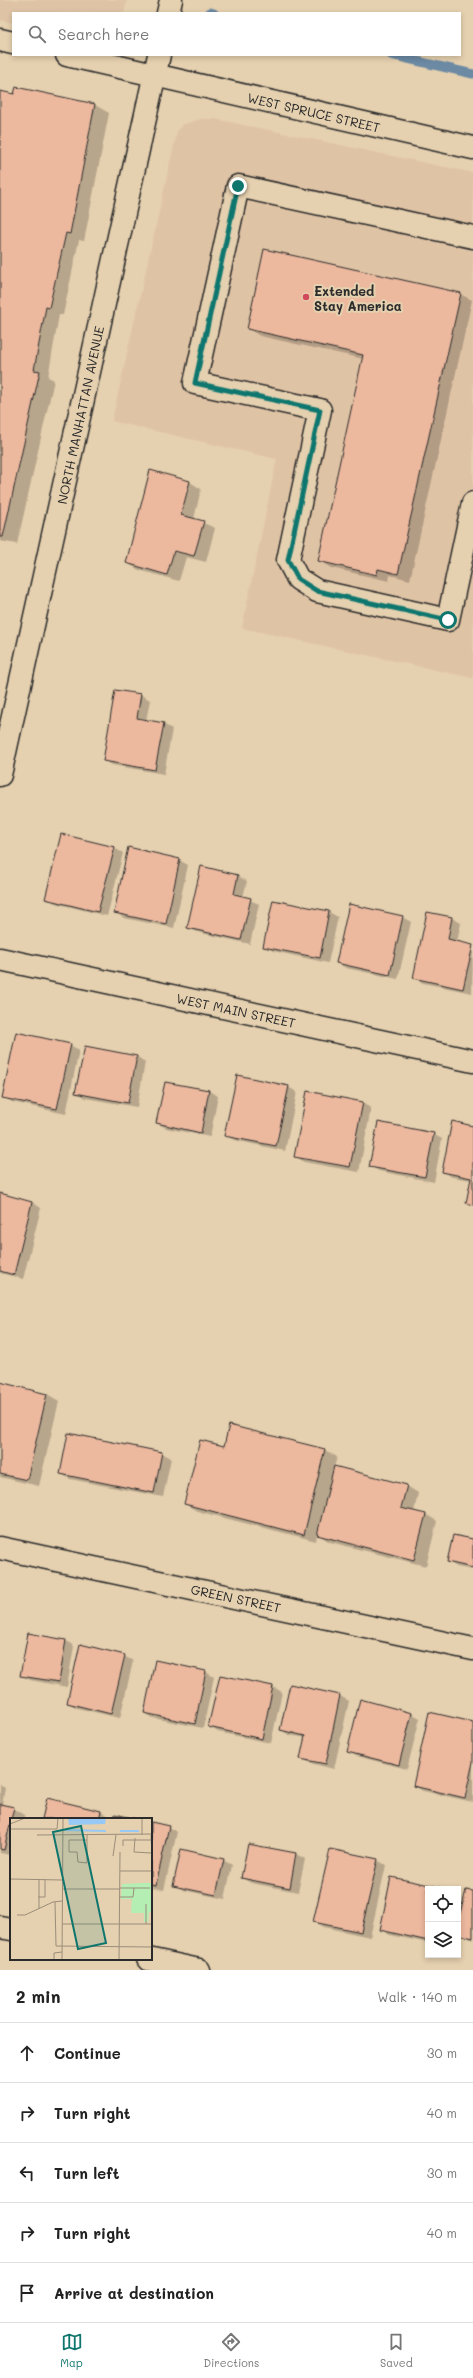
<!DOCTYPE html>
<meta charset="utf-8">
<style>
:root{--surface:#fff;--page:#f6f6f6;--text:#222;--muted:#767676;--line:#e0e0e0;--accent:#0f766e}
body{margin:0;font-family:Mali,sans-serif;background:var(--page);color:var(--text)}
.controls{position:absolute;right:12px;bottom:12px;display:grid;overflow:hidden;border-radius:0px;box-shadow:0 2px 6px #0003}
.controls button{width:36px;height:36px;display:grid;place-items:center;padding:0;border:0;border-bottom:1px solid var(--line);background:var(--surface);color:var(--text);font:20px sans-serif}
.stop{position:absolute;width:12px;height:12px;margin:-9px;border:3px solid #0f766e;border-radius:50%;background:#fff}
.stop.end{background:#0f766e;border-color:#fff;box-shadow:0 1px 4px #0008}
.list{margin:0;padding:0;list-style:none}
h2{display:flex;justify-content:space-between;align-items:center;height:52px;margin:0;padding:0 16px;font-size:17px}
h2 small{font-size:13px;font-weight:400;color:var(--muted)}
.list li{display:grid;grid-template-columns:26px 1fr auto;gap:12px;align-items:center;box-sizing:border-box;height:60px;padding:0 16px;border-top:1px solid var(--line)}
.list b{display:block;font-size:15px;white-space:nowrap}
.list em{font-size:13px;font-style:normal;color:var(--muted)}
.icon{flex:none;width:22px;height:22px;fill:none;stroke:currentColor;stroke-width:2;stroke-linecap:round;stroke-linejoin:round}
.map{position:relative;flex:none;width:473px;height:1970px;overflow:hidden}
.search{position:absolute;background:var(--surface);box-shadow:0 2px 6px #0003;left:12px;right:12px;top:12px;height:44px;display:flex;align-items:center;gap:10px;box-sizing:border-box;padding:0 14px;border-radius:0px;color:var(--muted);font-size:15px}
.sheet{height:352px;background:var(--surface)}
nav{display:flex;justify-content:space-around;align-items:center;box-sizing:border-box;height:56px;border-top:1px solid var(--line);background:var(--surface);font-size:11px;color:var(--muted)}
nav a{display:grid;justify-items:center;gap:2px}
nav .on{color:var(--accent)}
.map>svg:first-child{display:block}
.built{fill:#dfc3a5}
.shadow{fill:#0003}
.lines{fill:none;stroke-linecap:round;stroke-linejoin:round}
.stream{stroke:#6c8aa4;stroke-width:9}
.building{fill:#ecb89e;stroke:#2b2b2b}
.minor-casing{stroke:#2b2b2b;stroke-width:25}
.minor{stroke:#e5d0af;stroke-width:22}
.route{stroke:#0f766e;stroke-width:5}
.poi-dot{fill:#d1495b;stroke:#e5d0af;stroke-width:1.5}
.labels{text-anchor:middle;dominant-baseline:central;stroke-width:4;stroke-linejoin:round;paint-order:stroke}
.street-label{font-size:13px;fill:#2b2b2b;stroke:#e5d0af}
.poi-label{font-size:13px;font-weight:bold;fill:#2b2b2b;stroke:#e5d0af;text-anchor:start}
.inset-river{fill:none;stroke:#97c9f4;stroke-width:2}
.inset-road{fill:none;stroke:#9b8e7a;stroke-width:1}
.view{fill:#0f766e;fill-opacity:0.15;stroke:#0f766e;stroke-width:2}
.inset-edge{fill:none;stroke:#2b2b2b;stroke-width:2}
</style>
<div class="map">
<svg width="473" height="1970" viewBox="0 0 473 1970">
<rect width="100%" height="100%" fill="#e5d0af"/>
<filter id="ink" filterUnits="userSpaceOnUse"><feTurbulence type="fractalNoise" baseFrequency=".025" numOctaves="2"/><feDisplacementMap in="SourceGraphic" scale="8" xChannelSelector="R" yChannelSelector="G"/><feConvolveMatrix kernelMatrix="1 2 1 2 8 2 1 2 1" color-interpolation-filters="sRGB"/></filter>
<g filter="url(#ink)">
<!-- built -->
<path class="built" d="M0 0H127L124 13H13V23L0 20Z
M201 119H215L473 173V678L242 628 277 459 112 421 177 132 182 125Z"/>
<!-- shadow -->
<path class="shadow" d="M17 88 95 105 109 113 84 241 79 240 63 315H59L48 377 54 380 17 544 0 541V92L15 96Z
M460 294 472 300 410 580 390 575 389 581 331 568 319 561 364 359 260 336 248 329Z
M190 482 201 489 194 519 215 528 206 562 186 557 179 581 139 570 127 563Z
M116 691 141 695 150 700 146 721 163 724 172 729 164 774 112 765 104 760Z
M114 848 123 853 107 916 55 903 46 898Z
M179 860 188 865 174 928 124 918 115 912Z
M202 867 238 876 247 881 243 897 259 904 250 944 197 932 188 927Z
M329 912 338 917 328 963 273 951 265 946Z
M428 913 452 918 461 923 457 942 473 946 472 993 423 983 414 978Z
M402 917 411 922 398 979 346 968 337 963Z
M70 1045 79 1050 66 1114 12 1102 3 1097Z
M136 1056 145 1062 137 1107 85 1098 77 1093Z
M166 1083 209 1091 218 1096 210 1137 166 1128 157 1123Z
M288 1087 297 1092 285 1151 234 1140 225 1135Z
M363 1102 371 1108 359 1172 304 1162 295 1156Z
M473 1127V1206L467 1202 471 1180 452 1177 443 1172Z
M433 1134 442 1139 434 1182 379 1171 370 1166Z
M0 1194 32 1202 41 1208 23 1279 0 1273Z
M0 1383 47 1394 59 1401 39 1486 0 1477Z
M230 1426 325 1450 337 1457 334 1467 407 1486 418 1493 414 1512 425 1514 437 1521 426 1566 330 1542 317 1534 316 1541 197 1511 185 1504 225 1447Z
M162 1453 171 1458 163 1497 70 1479 61 1474Z
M473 1540V1570L457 1567 448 1562Z
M66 1641 74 1646 67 1687 30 1680 21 1675Z
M124 1656 133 1661 120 1718 77 1708 68 1703Z
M206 1672 214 1677 203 1728 153 1718 145 1713Z
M220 1676 273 1687 282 1692 271 1743 218 1732 209 1727Z
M291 1685 340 1696 349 1701 334 1769 310 1763 301 1758 306 1738 289 1735 281 1730Z
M411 1713 420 1718 407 1769 356 1756 348 1751Z
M473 1723V1802L423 1791 414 1786Z
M0 1784 5 1788 2 1805 13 1808 25 1815 24 1819H11V1855L0 1853Z
M101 1811 109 1816V1819H43Z
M151 1823 168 1827 177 1832 164 1890 151 1887Z
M249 1845 296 1854 305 1859 298 1892 251 1883 242 1878Z
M223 1860 232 1865 225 1899 183 1890 174 1885Z
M377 1860 386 1865 370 1937 323 1927 314 1922Z
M391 1878 443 1889H428V1943L390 1935 381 1930Z
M473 1892V1940L458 1934V1926Z"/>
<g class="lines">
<!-- stream -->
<path class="stream" d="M210 12 214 13
M391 55 473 74"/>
</g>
<!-- building -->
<path class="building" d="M16 87 95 104 70 234 66 233 49 308 46 307 34 370 40 371 3 537H0V91L14 94Z
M264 249 461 293 398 574 378 569 377 575 318 561 363 355 247 329Z
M150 470 190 481 181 515 204 521 194 556 174 551 167 575 126 563Z
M115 690 141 694 137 718 164 723 155 770 103 761Z
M61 834 115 847 98 912 45 899Z
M128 847 180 859 166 924 114 913Z
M201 866 238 875 234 894 251 898 241 940 187 928Z
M273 900 329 911 320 958 263 947Z
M349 904 403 916 390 975 336 963Z
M427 912 452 917 448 939 473 945 463 989 413 978Z
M16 1032 71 1044 57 1109 2 1098Z
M85 1046 137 1056 128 1103 75 1093Z
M237 1075 289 1086 276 1146 224 1136Z
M165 1082 209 1090 201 1133 156 1123Z
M307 1091 363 1102 350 1167 294 1157Z
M452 1121 473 1126V1205L466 1203 471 1178 442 1172Z
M378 1122 434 1133 425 1177 369 1167Z
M0 1193 32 1202 14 1275 0 1271Z
M0 1382 47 1394 27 1480 0 1474Z
M229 1425 325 1449 304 1535 184 1504 200 1440 224 1446Z
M68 1433 162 1452 154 1493 60 1474Z
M334 1466 407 1485 401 1508 426 1514 414 1560 317 1535Z
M453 1535 473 1539V1568L447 1562Z
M28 1633 66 1640 59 1682 20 1676Z
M80 1644 125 1655 111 1714 67 1703Z
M155 1660 206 1671 195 1724 144 1713Z
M220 1675 273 1686 262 1739 208 1727Z
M290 1684 340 1695 326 1764 300 1759 305 1736 280 1730Z
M360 1699 412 1713 399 1765 347 1752Z
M429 1712 473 1722V1762L465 1798 413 1786Z
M47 1798 101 1811 99 1819H42Z
M0 1804 14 1807 4 1850 0 1849Z
M115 1814 137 1819H114Z
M151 1822 169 1826 156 1885 151 1884Z
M248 1844 296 1853 290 1888 241 1878Z
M181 1849 224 1859 216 1895 173 1886Z
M330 1849 378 1859 361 1932 313 1922Z
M391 1877 444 1888 428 1889V1941L380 1930Z
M466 1890 473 1891V1938L458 1934V1922Z"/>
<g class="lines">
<!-- minor casing -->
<g class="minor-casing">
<path id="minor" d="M168 13 171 0
M0 40 13 43
M67 55 473 148
M473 237 238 186 195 383 320 410 288 560 298 579 317 591 448 620 473 503
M0 775 159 55
M0 959 473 1061
M0 1548 473 1649
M0 1927 11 1929
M148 1959 199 1970"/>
</g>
<!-- minor -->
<use href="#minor" class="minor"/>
</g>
</g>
<g class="lines" filter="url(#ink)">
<!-- route -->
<path class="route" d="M238 186 195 383 320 410 288 560 298 579 317 591 448 620"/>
</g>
<!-- markers -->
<circle class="poi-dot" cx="306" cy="297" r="4"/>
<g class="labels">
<!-- street labels -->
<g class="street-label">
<text transform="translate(314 112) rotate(13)">WEST SPRUCE STREET</text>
<text transform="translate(80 415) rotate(-78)">NORTH MANHATTAN AVENUE</text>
<text transform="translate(236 1010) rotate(12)">WEST MAIN STREET</text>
<text transform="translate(236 1598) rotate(12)">GREEN STREET</text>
</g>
<!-- poi labels -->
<g class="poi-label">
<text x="314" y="290">Extended<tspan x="314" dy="15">Stay America</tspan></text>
</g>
</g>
<!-- overview -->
<g transform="translate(10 1818)">
<rect width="142" height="142" fill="#e5d0af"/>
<path d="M132 65H142V94H139L138 104H134V95H121L122 81H111L112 66Z" fill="#b4eeb2"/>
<path d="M58 0H96L95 6 59 7Z" fill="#97c9f4"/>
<path class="inset-river" d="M55 12 96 13M110 13H129"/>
<path class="inset-road" d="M132 0V17M0 6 15 0M0 11H47L48 0M27 17 142 16M141 17 142 38M125 20 124 34 141 35M77 22H59V34H67L68 44 77 45V17M113 28V22H142M103 38 106 17M110 53H142M0 61 52 62M110 70H140M52 71H110M28 79H35V61M110 79H123L124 70M45 84 46 128 142 129M136 86V106M29 91V61M7 97H15L43 84 52 83M52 106H142M44 142V135L52 134M52 142 53 0M109 142 110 34"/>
<path class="view" d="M71 8 96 125 68 131 43 14Z"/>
<rect width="142" height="142" class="inset-edge"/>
</g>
</svg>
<div class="controls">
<button><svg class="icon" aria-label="locate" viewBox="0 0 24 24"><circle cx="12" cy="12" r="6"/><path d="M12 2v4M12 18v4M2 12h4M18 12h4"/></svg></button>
<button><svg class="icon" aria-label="layers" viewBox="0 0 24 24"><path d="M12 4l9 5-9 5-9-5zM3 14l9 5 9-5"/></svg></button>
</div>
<div class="stop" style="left:448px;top:620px"></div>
<div class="stop end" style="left:238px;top:186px"></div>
<div class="search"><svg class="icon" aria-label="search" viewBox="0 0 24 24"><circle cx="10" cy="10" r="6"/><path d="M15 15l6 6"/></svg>Search here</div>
</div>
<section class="sheet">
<h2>2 min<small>Walk · 140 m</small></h2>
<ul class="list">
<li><svg class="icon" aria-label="ahead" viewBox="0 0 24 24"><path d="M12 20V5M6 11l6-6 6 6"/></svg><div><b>Continue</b></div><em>30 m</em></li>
<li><svg class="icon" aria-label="right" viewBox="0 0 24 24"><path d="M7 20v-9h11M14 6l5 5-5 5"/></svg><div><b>Turn right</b></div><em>40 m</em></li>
<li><svg class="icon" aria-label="left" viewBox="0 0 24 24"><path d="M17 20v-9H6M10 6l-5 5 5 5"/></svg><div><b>Turn left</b></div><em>30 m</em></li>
<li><svg class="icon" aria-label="right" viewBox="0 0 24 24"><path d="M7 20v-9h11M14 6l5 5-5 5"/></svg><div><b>Turn right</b></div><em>40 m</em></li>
<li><svg class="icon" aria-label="arrive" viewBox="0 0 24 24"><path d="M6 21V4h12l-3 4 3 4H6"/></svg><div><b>Arrive at destination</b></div></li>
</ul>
</section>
<nav>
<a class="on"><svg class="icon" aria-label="map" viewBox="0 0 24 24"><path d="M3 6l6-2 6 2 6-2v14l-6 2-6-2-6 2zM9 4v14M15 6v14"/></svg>Map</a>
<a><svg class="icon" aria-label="directions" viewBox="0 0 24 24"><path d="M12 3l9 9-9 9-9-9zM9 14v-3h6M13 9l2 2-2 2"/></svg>Directions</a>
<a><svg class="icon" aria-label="saved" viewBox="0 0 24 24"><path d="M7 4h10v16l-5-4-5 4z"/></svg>Saved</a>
</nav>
